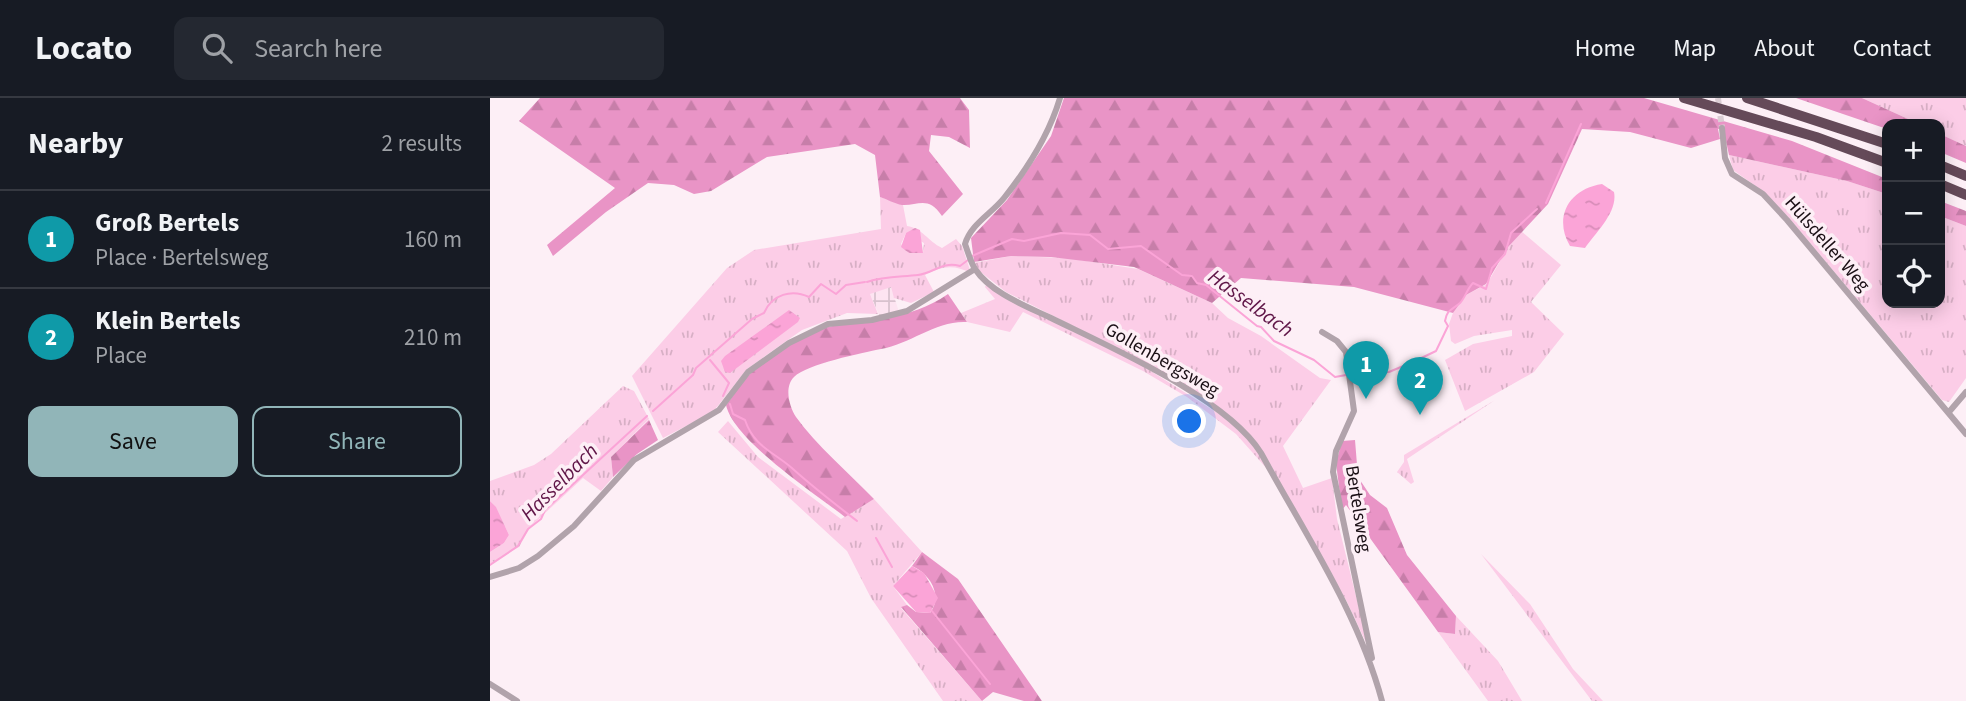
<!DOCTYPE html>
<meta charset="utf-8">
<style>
:root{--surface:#171b24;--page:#242831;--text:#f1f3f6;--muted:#9ea1a6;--line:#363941;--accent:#91b5b8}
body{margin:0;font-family:"Source Sans 3",sans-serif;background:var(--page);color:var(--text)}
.controls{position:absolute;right:21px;top:21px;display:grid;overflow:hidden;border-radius:14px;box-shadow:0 4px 18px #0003}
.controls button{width:63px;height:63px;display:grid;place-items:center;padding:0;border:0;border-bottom:2px solid var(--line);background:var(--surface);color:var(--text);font:35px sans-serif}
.you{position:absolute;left:700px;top:324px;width:24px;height:24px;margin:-18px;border:5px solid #fff;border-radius:50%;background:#1a73e8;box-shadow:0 0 0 10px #1a73e833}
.badge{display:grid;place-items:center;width:46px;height:46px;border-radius:50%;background:var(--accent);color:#fff;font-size:23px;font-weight:700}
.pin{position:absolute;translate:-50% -58px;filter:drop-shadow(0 2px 4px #0008)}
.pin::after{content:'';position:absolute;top:37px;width:24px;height:21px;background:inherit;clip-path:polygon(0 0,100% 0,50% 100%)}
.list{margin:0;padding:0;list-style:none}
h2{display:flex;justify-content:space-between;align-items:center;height:91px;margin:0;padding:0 28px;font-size:30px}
h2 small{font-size:23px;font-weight:400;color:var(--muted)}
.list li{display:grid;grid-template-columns:46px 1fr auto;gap:21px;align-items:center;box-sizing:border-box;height:98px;padding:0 28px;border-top:2px solid var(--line)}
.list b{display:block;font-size:26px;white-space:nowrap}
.list p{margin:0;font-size:23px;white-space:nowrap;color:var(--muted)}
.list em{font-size:23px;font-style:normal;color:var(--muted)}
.actions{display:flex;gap:14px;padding:21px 28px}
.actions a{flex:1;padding:16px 0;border:2px solid var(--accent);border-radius:14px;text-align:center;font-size:24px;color:var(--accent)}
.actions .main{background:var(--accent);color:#111}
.icon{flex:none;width:38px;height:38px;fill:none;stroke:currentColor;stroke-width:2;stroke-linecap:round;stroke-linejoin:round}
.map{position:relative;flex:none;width:1476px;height:603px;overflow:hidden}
header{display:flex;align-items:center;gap:42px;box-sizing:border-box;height:98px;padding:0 35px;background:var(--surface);border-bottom:2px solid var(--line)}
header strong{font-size:33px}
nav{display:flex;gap:38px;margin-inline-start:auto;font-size:24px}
.search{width:490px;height:63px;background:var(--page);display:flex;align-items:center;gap:18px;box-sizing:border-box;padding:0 24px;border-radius:14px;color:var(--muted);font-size:26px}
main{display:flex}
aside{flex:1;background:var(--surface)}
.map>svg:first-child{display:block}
.industrial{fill:url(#industrial-grid)}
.grass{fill:url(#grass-tufts);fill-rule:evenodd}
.forest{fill:url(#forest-firs)}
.water{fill:url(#water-ripples)}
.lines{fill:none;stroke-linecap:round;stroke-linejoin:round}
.stream{stroke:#fba4d7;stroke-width:2}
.minor-tunnel{stroke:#dbcdd4;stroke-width:6;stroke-dasharray:6 3;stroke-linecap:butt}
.minor{stroke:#b1a3ab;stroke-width:6}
.motorway{stroke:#654a59;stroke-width:10}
.labels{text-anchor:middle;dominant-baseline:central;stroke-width:7;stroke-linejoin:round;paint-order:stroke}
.street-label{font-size:19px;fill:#1a0f15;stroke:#fdeff6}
.water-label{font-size:21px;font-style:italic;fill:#5f1547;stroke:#fdeff6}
</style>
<header>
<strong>Locato</strong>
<div class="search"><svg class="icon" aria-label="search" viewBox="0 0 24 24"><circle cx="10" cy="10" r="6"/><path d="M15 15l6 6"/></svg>Search here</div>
<nav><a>Home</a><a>Map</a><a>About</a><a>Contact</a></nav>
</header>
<main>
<aside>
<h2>Nearby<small>2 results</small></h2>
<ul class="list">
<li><span class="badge" style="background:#0f9aa8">1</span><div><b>Groß Bertels</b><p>Place · Bertelsweg</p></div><em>160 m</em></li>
<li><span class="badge" style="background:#0f9aa8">2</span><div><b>Klein Bertels</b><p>Place</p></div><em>210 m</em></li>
</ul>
<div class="actions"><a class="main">Save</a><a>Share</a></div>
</aside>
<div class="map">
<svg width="1476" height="603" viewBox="0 0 1476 603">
<defs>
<pattern id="industrial-grid" width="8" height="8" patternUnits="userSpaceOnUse" patternTransform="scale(1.75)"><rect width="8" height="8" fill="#fde4f1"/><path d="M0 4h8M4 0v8" fill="none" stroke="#d8c2ce"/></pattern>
<pattern id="grass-tufts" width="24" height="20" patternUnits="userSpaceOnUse" patternTransform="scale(1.75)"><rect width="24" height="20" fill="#fccde7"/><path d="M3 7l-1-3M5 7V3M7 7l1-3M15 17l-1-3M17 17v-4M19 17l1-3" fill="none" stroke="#d7afc5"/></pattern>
<pattern id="forest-firs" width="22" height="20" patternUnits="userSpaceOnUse" patternTransform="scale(1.75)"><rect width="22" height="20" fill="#e994c6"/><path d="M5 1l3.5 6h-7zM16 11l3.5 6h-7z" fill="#c77ea9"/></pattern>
<pattern id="water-ripples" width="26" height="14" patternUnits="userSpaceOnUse" patternTransform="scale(1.75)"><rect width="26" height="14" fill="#fba4d7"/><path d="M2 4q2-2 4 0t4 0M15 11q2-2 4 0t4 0" fill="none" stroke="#d78cb8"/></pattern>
</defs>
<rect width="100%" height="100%" fill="#fdeff6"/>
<!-- industrial -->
<path class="industrial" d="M396 189H401L409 214 390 219 380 196Z"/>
<!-- grass -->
<path class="grass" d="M1372 0H1476V48L1450 36V26H1429Z
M1239 57 1357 83 1397 96V205H1450V118L1476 128V280L1459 304 1452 302 1299 120 1274 94 1243 72Z
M390 99 413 107 417 128C432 130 438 143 452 150L466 141 472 148 481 175C464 166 451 168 435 177L444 194 421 205 404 200 401 189 380 196 388 216 357 215 312 232 257 271 223 314 173 340 142 278 237 170 264 152 391 131ZM416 135 434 145 433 155H419L411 146Z
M1031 133 1071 167 1041 204 1074 236 1044 274 975 313 955 262 983 246 1022 238V232L984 238 965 246 961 243 959 226 963 215 976 197 997 186 1018 149Z
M521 158 577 160 648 171 722 205 738 220 771 238 830 280 841 282 793 348 813 390 842 380 847 421 879 551 857 504 764 343 742 320 613 243 516 194 488 172 484 165Z
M497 185 640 260 734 319 763 346 778 372 746 336 697 299 653 273 533 214 520 234 477 224 471 215 505 201 495 189Z
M133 288 144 293 159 321 121 359 123 379 111 393 93 380 41 428 29 449 0 466V454L14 445 19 437 6 410 0 403V383L44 367 61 356Z
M1005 302 917 361 924 384 921 386 907 374 914 364V357Z
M238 323 268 359 351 421 384 401 432 454 403 488 417 507 411 510 492 603H453L381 500 357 453 228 334Z
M991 456 1040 506 1083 571 1113 603H1102Z
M966 518 1008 563 1032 603H998L948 534 965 536Z"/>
<!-- forest -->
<path class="forest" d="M50 0H470L479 12 480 50 459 39 441 37 439 53 473 96 452 118C438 97 428 108 412 107 405 106 397 101 390 99L385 57 365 46 277 59 221 93 204 96 184 87 158 85 116 114 63 158 57 147 125 90 29 23Z
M574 0H1154L1302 43 1397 81V96L1357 83 1239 57 1233 30 1228 31 1230 41 1201 50 1140 34 1092 31 1058 106 1018 149 996 186 976 197 963 215 864 189 751 180 722 205 644 169 561 159 521 158 484 164 481 140 517 102 561 38Z
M1306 0H1372L1429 26H1397V31Z
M1450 36 1476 48V65L1450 54Z
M1450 103 1476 113V128L1450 118Z
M458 196 477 224C447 222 420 246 391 251 372 255 317 266 304 279 294 289 299 308 306 319 326 347 359 375 384 401L355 419C326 396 244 343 236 307 244 298 250 285 259 277 275 261 317 234 338 229 382 219 417 224 458 196Z
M159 322 168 342 147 356 123 379 121 359Z
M865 342 868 379 880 397 897 410 917 457 966 518 965 536 948 534 856 407 852 412 846 365 852 343Z
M432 454 468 481 552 603H534L503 594 492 603 411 509 417 507 426 514 440 515C453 499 441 476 422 468Z"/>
<!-- water -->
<path class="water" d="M1112 86 1124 94C1128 114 1106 134 1095 150L1080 148C1063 119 1079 91 1112 86Z
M425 130 430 132 433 155H419L411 149 416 135Z
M299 212 310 220 308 224 240 275 235 274 231 263 235 258Z
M0 403 6 409 19 437 14 445 0 454Z
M422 468 434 475 448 500 440 515 426 514 403 488Z"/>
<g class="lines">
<!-- stream -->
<path class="stream" d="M1056 105 1091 26
M482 158 522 141 534 143 571 135 600 137 618 151 651 148 692 177 702 178 707 185 716 187 767 228 771 229 784 243 824 262 845 279 856 277
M377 184C394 178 411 179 428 177 444 175 452 163 470 168L478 162
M220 262 239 285 233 298
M861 276 899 274 925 263 946 253 958 228 955 223C957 211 962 212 970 205 975 200 977 191 983 185L996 191 1002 170 1015 156 1021 135 1047 111
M240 306 243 316 255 322C264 349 284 354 303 371 324 390 345 406 367 423
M163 313 203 277 206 270 262 221 274 215C282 196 302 191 319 199L331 186 346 196 356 187 375 184
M386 440 402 469
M0 467 28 448 38 431 51 421 55 412 157 318
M442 513 500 586"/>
<!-- minor-tunnel -->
<path class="minor-tunnel" d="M1228 0 1232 30"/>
<!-- minor -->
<path class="minor" d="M570 0C559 37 538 70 514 100 501 116 481 126 475 146 478 154 481 165 485 171 501 195 536 208 561 220 620 249 737 300 771 355 815 436 868 514 892 603
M1232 30 1235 60 1242 76 1273 96 1297 122 1476 336
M832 234 847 243 856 254 864 313 846 353 843 374 882 560
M1459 314 1476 294
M0 479 29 470 48 458 84 428 144 362 229 312 258 274 299 245 338 226 382 222 417 213 485 171
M0 586 27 603"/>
<!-- motorway -->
<path class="motorway" d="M1194 0 1326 39 1397 65
M1257 0 1397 46
M1450 67 1476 78
M1450 86 1476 97"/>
</g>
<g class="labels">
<!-- street labels -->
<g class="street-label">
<text transform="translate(1337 146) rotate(49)">Hülsdeller Weg</text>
<text transform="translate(672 262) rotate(30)">Gollenbergsweg</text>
<text transform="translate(868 411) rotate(81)">Bertelsweg</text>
</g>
<!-- water labels -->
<g class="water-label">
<text transform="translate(761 205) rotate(36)">Hasselbach</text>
<text transform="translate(69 384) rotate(-45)">Hasselbach</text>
</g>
</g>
</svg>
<div class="controls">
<button>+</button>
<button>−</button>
<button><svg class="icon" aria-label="locate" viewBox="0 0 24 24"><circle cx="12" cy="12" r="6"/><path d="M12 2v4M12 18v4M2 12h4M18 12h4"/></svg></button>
</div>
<div class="you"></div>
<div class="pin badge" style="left:876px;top:301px;background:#0f9aa8">1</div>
<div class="pin badge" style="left:930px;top:317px;background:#0f9aa8">2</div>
</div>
</main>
